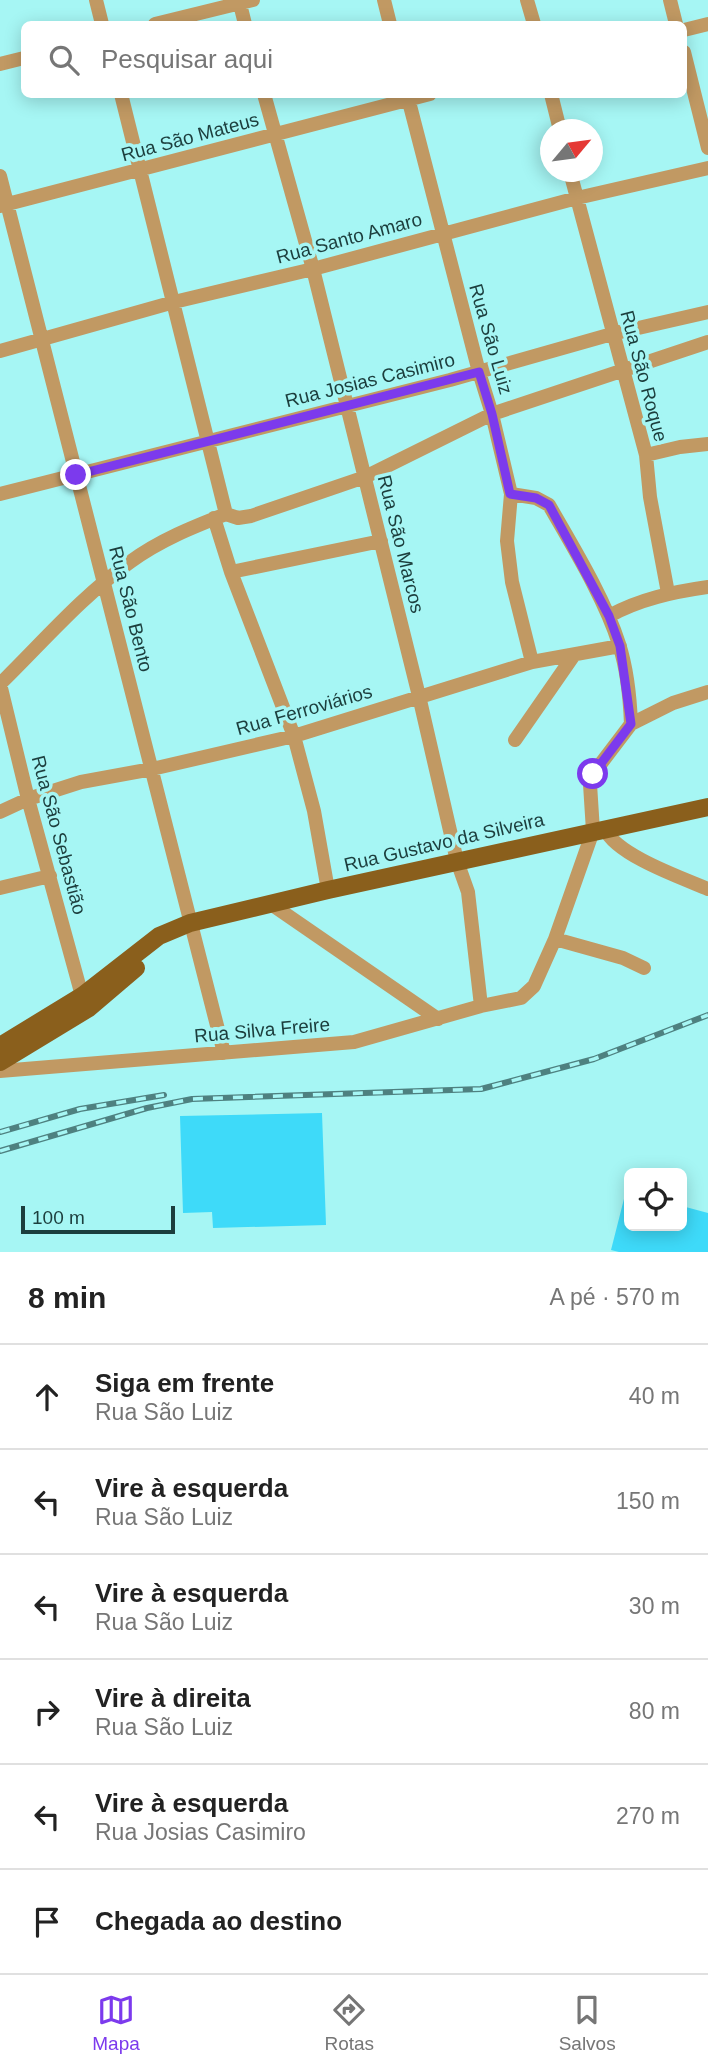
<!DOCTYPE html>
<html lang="pt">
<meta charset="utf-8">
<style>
:root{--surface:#fff;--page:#f2f2f2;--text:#222;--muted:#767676;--line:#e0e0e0;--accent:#7c3aed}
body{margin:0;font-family:Arial,sans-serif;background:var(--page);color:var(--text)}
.controls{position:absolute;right:21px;bottom:21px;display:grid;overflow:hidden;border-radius:10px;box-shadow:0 4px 18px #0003}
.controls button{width:63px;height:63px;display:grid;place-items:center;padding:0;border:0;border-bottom:2px solid var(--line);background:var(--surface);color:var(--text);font:35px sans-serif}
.compass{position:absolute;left:540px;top:119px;width:63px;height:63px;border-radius:50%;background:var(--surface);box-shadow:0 4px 18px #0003;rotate:61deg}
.scale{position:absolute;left:21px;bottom:18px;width:154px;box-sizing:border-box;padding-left:7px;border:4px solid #1c3e3d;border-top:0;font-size:19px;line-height:24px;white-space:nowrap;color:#1c3e3d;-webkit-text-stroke:5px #a6f6f4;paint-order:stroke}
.stop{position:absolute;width:21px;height:21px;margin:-16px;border:5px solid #7c3aed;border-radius:50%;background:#fff}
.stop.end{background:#7c3aed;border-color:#fff;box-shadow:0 2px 7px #0008}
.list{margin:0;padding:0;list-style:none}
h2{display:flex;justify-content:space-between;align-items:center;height:91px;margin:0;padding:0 28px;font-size:30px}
h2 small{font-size:23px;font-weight:400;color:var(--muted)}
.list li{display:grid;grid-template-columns:46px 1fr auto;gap:21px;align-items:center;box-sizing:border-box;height:105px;padding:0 28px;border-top:2px solid var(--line)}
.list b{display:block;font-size:26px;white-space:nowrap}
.list p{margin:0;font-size:23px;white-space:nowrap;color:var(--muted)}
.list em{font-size:23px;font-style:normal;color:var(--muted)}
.icon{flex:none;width:38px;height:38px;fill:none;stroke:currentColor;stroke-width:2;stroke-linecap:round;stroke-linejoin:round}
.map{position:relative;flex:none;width:708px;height:1252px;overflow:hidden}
.search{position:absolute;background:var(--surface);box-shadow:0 4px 18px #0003;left:21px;right:21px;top:21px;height:77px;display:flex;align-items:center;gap:18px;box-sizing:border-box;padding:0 24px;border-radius:10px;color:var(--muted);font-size:26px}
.sheet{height:721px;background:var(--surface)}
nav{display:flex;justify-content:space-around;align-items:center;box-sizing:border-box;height:98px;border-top:2px solid var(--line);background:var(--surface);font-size:19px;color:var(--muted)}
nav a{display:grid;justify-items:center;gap:4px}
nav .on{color:var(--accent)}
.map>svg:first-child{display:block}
.building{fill:#3edaf9}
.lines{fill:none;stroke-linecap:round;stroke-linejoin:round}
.minor{stroke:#c19963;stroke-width:14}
.major{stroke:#8a5f1c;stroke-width:18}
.rail-casing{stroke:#4e8180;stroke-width:6}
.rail{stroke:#a6f6f4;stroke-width:3.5;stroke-dasharray:10;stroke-linecap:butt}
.route{stroke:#7c3aed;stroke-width:9}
.labels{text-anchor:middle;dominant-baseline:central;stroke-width:7;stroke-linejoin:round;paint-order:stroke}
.street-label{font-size:19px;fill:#1c3e3d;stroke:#a6f6f4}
</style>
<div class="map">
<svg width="708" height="1252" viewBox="0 0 708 1252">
<rect width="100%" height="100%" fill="#a6f6f4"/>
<!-- building -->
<path class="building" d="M322 1113 326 1225 213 1228 212 1212 183 1213 180 1116Z
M626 1191H629V1226H682V1206L708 1213V1252H619L611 1250Z"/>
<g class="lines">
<!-- minor -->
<path class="minor" d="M96 0 102 24
M239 0 245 24
M384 0 390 24
M527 0 534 24
M670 0 676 24
M155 24 253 0
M684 30 708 24
M684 52 708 148
M0 64 24 58
M121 94 226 514
M264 94 313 269 419 696 457 861 468 892 481 1006
M551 94 560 130
M570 172 646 455 650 497 668 593
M0 176 224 1053
M0 206 430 94
M0 351 174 302 313 269 577 198 708 168
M646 455 680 447 708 444
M0 494 450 380 612 334 708 312
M511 494 507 541 512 582 532 662
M214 518 231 572 294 736 314 811 328 890
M231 572 381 541
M609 616C640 599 673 592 708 587
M0 684C42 643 82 596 130 562 160 540 193 527 226 514L238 518 251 516 365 477 492 414 708 342
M0 684 28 799 82 996
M631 724 673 703 708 692
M515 740 574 655
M0 812 28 799 81 782 152 769 294 736 532 662 620 646
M605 829C616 855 682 878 708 889
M0 888 50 876
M271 904 438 1019
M555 939 623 958 644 968
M0 1071 354 1042 481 1006 521 998 534 986 555 939 593 831 590 784 593 774 631 724C630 698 627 669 619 644 605 599 573 547 549 505L536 498 511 494 492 414 479 372 407 94"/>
<!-- major -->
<path class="major" d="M0 1046 82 996 159 936 190 923 328 890 708 807
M0 1062 89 1008 136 968"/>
<!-- rail casing -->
<g class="rail-casing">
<path id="rail" d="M0 1132 80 1109 164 1095
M0 1151 147 1108 192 1099 481 1089 594 1059 708 1015"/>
</g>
<!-- rail -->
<use href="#rail" class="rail"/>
</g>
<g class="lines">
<!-- route -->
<path class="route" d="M76 475 479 372 492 414 510 494 536 498 549 505 609 616 620 646 631 724 593 774"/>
</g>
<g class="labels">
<!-- street labels -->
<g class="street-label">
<text transform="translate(190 137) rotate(-15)">Rua São Mateus</text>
<text transform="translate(349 238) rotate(-15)">Rua Santo Amaro</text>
<text transform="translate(491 339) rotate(74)">Rua São Luiz</text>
<text transform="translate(644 376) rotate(75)">Rua São Roque</text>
<text transform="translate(370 380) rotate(-14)">Rua Josias Casimiro</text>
<text transform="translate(401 544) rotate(76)">Rua São Marcos</text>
<text transform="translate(131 609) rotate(76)">Rua São Bento</text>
<text transform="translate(304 710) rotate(-16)">Rua Ferroviários</text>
<text transform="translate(59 835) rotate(75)">Rua São Sebastião</text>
<text transform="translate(444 842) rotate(-13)">Rua Gustavo da Silveira</text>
<text transform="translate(262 1030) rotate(-5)">Rua Silva Freire</text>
</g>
</g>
</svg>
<div class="controls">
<button><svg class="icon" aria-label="locate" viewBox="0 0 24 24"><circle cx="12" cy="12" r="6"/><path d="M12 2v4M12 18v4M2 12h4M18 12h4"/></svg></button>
</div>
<svg class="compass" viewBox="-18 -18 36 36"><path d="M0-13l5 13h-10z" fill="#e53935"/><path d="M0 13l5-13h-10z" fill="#767676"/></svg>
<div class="scale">100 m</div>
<div class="stop" style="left:593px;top:774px"></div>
<div class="stop end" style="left:76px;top:475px"></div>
<div class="search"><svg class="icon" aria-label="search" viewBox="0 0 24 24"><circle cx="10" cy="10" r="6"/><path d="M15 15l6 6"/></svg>Pesquisar aqui</div>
</div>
<section class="sheet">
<h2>8 min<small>A pé · 570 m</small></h2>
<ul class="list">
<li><svg class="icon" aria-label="ahead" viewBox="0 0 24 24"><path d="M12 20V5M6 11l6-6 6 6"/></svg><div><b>Siga em frente</b><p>Rua São Luiz</p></div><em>40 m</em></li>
<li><svg class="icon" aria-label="left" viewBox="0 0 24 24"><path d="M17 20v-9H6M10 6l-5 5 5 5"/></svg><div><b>Vire à esquerda</b><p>Rua São Luiz</p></div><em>150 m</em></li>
<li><svg class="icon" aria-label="left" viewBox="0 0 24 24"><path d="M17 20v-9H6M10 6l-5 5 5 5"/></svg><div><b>Vire à esquerda</b><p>Rua São Luiz</p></div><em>30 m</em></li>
<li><svg class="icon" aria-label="right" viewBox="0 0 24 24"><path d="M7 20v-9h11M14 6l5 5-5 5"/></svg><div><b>Vire à direita</b><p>Rua São Luiz</p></div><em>80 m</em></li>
<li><svg class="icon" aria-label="left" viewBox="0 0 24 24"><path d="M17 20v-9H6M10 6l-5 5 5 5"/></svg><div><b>Vire à esquerda</b><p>Rua Josias Casimiro</p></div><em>270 m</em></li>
<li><svg class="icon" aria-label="arrive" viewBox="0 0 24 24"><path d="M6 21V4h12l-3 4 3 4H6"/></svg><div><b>Chegada ao destino</b></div></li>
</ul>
</section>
<nav>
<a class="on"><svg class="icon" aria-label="map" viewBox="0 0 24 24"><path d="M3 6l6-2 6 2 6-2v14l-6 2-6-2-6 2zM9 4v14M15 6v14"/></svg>Mapa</a>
<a><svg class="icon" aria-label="directions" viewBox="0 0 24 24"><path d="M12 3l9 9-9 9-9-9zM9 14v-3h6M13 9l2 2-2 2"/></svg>Rotas</a>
<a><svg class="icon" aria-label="saved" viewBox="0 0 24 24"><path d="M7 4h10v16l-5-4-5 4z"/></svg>Salvos</a>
</nav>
